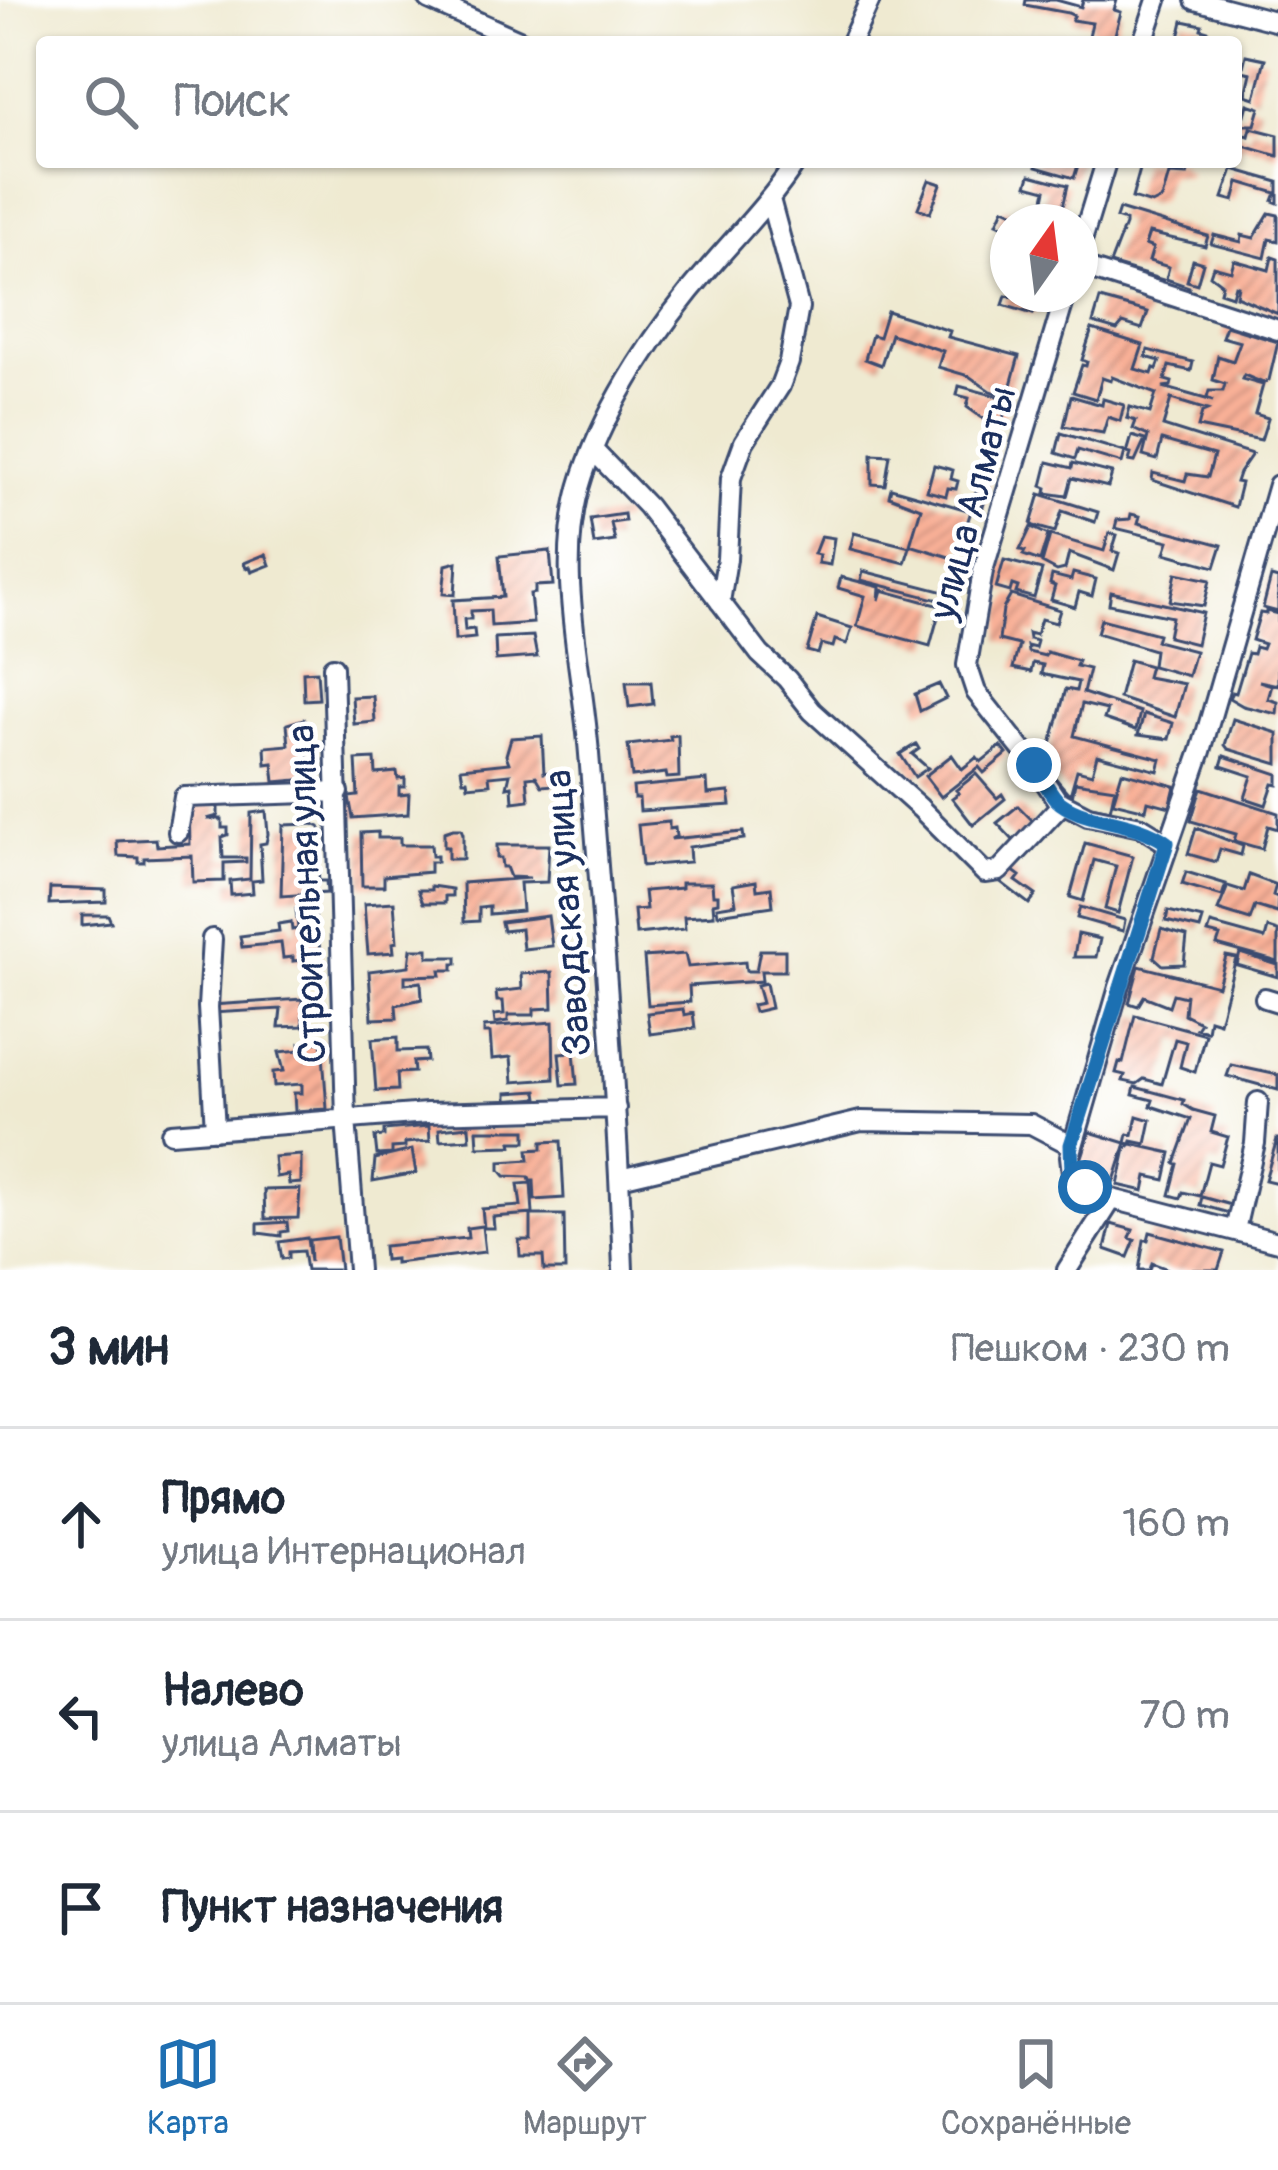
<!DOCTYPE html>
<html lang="ru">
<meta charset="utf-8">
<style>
:root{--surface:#fff;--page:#f2f2f3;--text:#1f2937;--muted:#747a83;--line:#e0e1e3;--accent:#1f6fb2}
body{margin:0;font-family:Pangolin,sans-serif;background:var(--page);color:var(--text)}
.compass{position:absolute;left:990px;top:204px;width:108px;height:108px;border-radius:50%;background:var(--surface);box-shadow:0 3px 9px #0004;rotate:14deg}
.stop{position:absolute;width:36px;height:36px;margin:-27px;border:9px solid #1f6fb2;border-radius:50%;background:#fff}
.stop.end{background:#1f6fb2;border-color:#fff;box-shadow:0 3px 12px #0008}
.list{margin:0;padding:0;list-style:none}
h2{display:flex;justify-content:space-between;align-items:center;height:156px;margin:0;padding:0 48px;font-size:51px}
h2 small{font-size:39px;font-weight:400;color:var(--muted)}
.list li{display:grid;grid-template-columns:78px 1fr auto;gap:36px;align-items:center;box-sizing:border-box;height:192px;padding:0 48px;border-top:3px solid var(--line)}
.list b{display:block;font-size:45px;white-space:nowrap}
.list p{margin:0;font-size:39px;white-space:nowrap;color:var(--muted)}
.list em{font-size:39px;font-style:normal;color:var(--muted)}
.icon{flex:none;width:66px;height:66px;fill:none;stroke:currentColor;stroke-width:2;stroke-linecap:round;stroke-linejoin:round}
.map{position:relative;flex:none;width:1278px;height:1270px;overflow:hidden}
.search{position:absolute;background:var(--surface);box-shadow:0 3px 9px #0004;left:36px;right:36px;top:36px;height:132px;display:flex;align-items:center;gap:30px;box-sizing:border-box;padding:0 42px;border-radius:12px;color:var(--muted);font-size:45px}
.sheet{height:732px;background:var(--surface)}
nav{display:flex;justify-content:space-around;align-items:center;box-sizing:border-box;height:168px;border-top:3px solid var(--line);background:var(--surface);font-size:33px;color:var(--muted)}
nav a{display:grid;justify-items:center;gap:6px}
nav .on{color:var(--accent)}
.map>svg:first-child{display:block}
.building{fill:url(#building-hatch)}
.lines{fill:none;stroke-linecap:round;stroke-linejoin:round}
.minor-casing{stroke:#3b4b6f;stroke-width:24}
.minor{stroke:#fff;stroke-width:18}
.route{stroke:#1f6fb2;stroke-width:15}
.labels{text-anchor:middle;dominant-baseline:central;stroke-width:9;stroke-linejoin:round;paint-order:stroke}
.street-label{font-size:39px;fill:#1b2f5e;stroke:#fff}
</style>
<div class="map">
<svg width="1278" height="1270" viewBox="0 0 1278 1270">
<defs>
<pattern id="building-hatch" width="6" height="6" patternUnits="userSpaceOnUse" patternTransform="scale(3)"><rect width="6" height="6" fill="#f9b097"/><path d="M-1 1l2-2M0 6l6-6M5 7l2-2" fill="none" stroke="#c9907e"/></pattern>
</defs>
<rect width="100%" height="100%" fill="#fff"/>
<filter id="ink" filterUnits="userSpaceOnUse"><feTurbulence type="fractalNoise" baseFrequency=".00833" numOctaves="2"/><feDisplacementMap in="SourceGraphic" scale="24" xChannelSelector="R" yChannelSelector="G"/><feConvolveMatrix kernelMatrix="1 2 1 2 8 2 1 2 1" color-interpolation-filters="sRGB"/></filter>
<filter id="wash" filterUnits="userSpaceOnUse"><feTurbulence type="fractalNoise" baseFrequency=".004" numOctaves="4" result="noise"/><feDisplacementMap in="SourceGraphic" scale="48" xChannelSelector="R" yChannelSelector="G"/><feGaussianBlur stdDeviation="2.7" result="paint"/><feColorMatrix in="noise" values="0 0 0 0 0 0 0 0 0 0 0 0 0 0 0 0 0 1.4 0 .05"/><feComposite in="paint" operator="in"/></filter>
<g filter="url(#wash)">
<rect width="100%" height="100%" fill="#efead1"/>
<g id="blocks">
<!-- building -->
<path class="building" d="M1026 0H1056L1081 7 1083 0H1117L1114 10 1121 12 1113 42H1094L1089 36 1092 23 1072 20 1074 16 1068 13 1025 5Z
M1183 21 1202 25 1201 29 1208 31 1206 38 1214 42H1178Z
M1246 55 1265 59 1255 98 1246 95 1251 73 1242 71Z
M1248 104 1260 108 1255 125H1236L1239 114 1245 115Z
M1251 128 1278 135V156L1241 145 1236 159V132L1249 136Z
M1037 162H1079L1074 178 1036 167Z
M1142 162H1183L1181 167 1189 169 1187 175 1169 174 1162 199 1152 204 1132 198Z
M1233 169 1278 182V203L1273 201 1276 193 1239 182 1234 201 1223 198Z
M1030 175 1068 185 1061 215 1042 208 1046 190 1027 185Z
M929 180 941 184 930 213 918 208Z
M1004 208 1036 222H1008V228L997 223Z
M1119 209 1208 236 1205 246 1149 233 1145 245 1153 248 1149 261 1169 267 1166 279 1189 287 1191 297 1160 287 1163 280 1110 264 1125 225V221L1116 218Z
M1269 213 1278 215V241L1269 239 1265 258 1211 244 1214 235 1241 242 1242 235 1254 238Z
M1272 257 1278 259V314L1236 296 1238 286 1235 285 1232 296 1220 292 1222 284 1210 275 1213 266 1231 271 1234 260 1269 270Z
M1193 260 1203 263 1197 284 1187 281Z
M1019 294H1038L1037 298 1043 300 1040 312 1034 310 1033 314 1003 305 1006 296 1018 298Z
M1100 299 1148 312 1142 329 1123 323 1117 330 1093 323Z
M887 311 950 331 948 337 1019 356 1008 396 990 391 969 376 938 367 943 351 891 334 881 365 865 359 872 335 879 337Z
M1226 326 1278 342 1269 380 1263 383 1244 375 1242 379 1263 385 1255 414 1268 418 1261 440 1198 427 1202 412 1207 410 1171 399 1163 426 1252 454 1239 473 1236 482 1241 483 1235 507 1152 480 1153 473 1185 481 1187 474 1208 477 1214 455 1162 440 1157 460 1143 456 1148 436 1133 429 1136 421 1127 418 1130 407 1150 413 1156 394 1112 377 1111 381 1102 378 1096 399 1073 392 1082 365 1086 366 1087 362 1082 360 1092 329 1143 345 1135 369 1152 374 1154 368 1157 369 1160 361 1146 357 1148 350 1193 362 1191 371 1169 366 1165 380 1172 382 1171 386 1163 387 1213 401 1207 398 1209 391H1223L1225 384 1213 380 1218 356 1233 361 1240 342 1222 337Z
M959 386 1008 399 1002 423 984 419 967 407 969 398 957 395Z
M1071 396 1102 405 1103 399 1124 405 1120 421 1108 417 1103 433 1064 426Z
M1061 433 1125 452 1122 463 1078 450 1075 459 1056 453Z
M1132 436 1145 440 1135 462 1129 461 1131 454 1127 453Z
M988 453 993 454 984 481 990 483 983 507 972 504Z
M872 454 890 455 885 485 872 484Z
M1048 462 1072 468 1073 463 1112 473 1108 487 1072 478 1067 496 1046 493 1047 488 1042 486Z
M934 465 953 470 951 479 958 481 956 489 948 488 946 496 927 491Z
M891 488 971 511 956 559 910 545 921 508 889 496Z
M1040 494 1098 512 1095 522 1062 511 1055 532 1034 526 1031 524Z
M624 514 625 521 611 523 615 541 594 544 590 519Z
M1131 514 1140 516 1138 523 1222 545 1215 567 1165 553 1169 541 1115 528 1117 520 1130 519Z
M1031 527 1048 535 1040 561 1023 555 1025 551 1020 550Z
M854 533 910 547 905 563 850 549Z
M1109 533 1117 535 1112 551 1119 553 1114 570 1069 553 1065 569 1057 571 1042 563 1050 535 1104 551Z
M821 536 834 538 830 565 818 563 819 555 814 554Z
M550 551 553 585 535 586V593L530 594 533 623 491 626 490 610 471 611V619H464L465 630 474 629 475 638 455 640 453 600 503 597 499 556Z
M266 554 270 565 252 572 250 567 246 568 244 563Z
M1004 560 1042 570 1034 598 1016 593 1018 587 1012 585 1010 592 996 588Z
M457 562 455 595 443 594 446 565Z
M863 571 945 592 943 601 861 580Z
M1073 573 1096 579 1092 596 1079 592 1075 607 1051 600 1055 586 1050 584 1052 575 1071 580Z
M1176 573 1210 580 1204 606 1170 601Z
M841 577 880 587 879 600 882 590 941 606 930 646 857 626 865 596 838 588Z
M1271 577 1278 579V612L1263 608Z
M1111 592 1203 613 1196 644 1168 637 1172 617 1109 604Z
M1011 595 1060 610 1056 623 1041 619 1036 635 1028 633 1029 639 1037 641 1035 648 1027 646 1028 652 1045 656 1047 652 1078 661 1076 666 1089 669 1083 693 1140 712 1136 730 1104 719 1107 710 1082 704 1074 736 1161 759 1158 771 1097 755 1092 774 1077 770 1070 795 1045 766 1066 689 1076 691 1078 682 1041 674 1043 665 1033 663 1031 672 1013 668 1019 645 999 640 1003 609Z
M1266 611 1278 614V685L1259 681 1272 685 1268 699 1278 702 1277 714 1243 706 1229 698 1232 692 1236 693 1248 653 1253 654 1255 647 1262 649 1264 644 1252 640 1260 613 1266 614Z
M817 617 852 628 847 644 835 640 833 647 821 644 818 654 807 651Z
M1101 619 1158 634 1156 641 1195 651 1188 676 1152 666 1154 650 1097 633Z
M533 636 537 657 496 660 495 638Z
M1129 660 1150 666 1147 677 1184 684 1175 717 1119 698Z
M317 671 319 699 304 700 303 672Z
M626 682H651L653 704 629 707Z
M939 684 946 698 920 711 915 694Z
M373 696 375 722 354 724 352 697Z
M1144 714 1173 723 1169 739 1138 735Z
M304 719 309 779 275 782 273 763 266 764 265 747 289 745 287 724Z
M1233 719 1278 733V764L1228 749 1225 745Z
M678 735 679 777 667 778 666 773 632 777 628 745 671 740 670 736Z
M542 736 544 773 553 772 555 785 542 786 536 776 527 777 529 800 513 802 512 786 507 787 510 774 489 776 490 784 468 786 467 780H463L461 768 509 763 506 755 511 738Z
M916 744 919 749 912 754 928 768 915 777 900 754Z
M1001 746 1007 754 984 773 979 767 941 797 925 776 952 755 962 769 977 757 981 762Z
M1224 756 1278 774V785L1273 784 1266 805 1245 798 1252 776 1221 766Z
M375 759 376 774 397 772 398 779 405 778V787H399V795L409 794 408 814 353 818 349 797 358 796 356 760Z
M1122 772 1175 786 1170 807 1148 801 1146 810 1113 802Z
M976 774 997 798 1002 794 1005 799 973 825 952 798 959 793 956 790Z
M707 780 708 794 729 792 731 805 640 811 639 798H634L633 787Z
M1075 782 1115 788 1110 810 1071 802Z
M1201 788 1278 813V829L1268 826 1262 849 1234 841 1236 834 1191 821Z
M218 804V816L207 819H222V828H228V835L222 837 223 858H246V862L224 863V881L193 882 192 856 144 858V862H138V857L118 856 117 841 156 839 157 846 190 844 189 806Z
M1018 806 1034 822 1015 842 997 823Z
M266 811 268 834 266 843 260 844 262 880 252 881 253 893 231 895 230 881 250 879 251 813Z
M669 822V829L675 828 676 836 671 839 743 832 744 839 689 847 690 862 642 866 638 825Z
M313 824 320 827 321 849H313L314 857 317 856 319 881H326L327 893 281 896 283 825Z
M1196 828 1243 846 1241 855 1220 849 1216 862 1188 854Z
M453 829H461L463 834V859H448V847H444V832Z
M378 832V838H400V845H431L432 856H437V862H430V872L384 876V886H362L361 833Z
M1085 843 1133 856 1118 913 1105 909 1116 866 1094 860 1083 901 1070 897Z
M497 845H549L547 882 520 883 522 911 489 914V907L479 908V921L464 922 463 883 530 878 510 877 506 867H502L501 858H497Z
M1008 867 1020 876 1016 881 1036 895 1029 904 998 880Z
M1186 872 1226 884 1222 896 1182 884Z
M1249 875 1276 885 1273 895 1278 897 1277 913 1255 906 1250 920 1218 910 1228 886 1244 891Z
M756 881 757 890 771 888 773 906 718 914 717 907 736 904 733 885Z
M681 883H712L713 895H718V902L713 903 714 915 684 917 685 929 636 934 634 910 646 909 644 891 681 888Z
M431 886 452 889V896H445V903H423L418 890H431Z
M50 888 106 890V902L49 904Z
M394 902 397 942 393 943 394 952 368 954 364 904Z
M314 907 321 958 293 961V957L283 958 281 943 242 947 240 936 279 931 278 924 291 922 292 930 298 929 296 909Z
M1080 907 1125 920 1123 931 1077 918Z
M1168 911 1203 919 1200 929 1166 921Z
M82 915H108L111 922 82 925Z
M548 916 552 946 523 949 521 929 503 931 501 922Z
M1211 924 1265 939 1268 928 1278 931V962L1217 945 1220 936 1208 933Z
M1161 929 1187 936 1184 964 1163 965 1154 957Z
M1078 934 1100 939 1096 957H1074Z
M411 949H428V957H457V964H453V970H440L441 975 405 976V984L421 982 422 999 396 1005 397 1018 372 1019 369 971 409 966Z
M760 950H785V971H761L762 981 689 986 690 1002 648 1005 644 957 685 954 688 967 745 962 746 971H756Z
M1240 953 1278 965V977L1237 965Z
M1226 956 1236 958 1219 1022 1209 1019 1207 1031 1196 1028 1200 1022 1184 1014 1186 994 1185 997 1173 994 1169 1006 1144 996 1138 1006 1129 1003 1139 966 1218 986Z
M552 972 553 1008 534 1009V1015H508V1021L495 1023 494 1015 504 1014 503 1001H497L496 992 522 989 521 974Z
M766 983 771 1008 754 1012 752 1005 762 1003 757 985Z
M302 999 303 1026 279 1027 281 1009 212 1013V1005Z
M683 1009 684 1015 693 1013 695 1028 650 1034 647 1013Z
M1135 1015 1205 1034 1195 1072 1180 1067 1186 1042 1175 1039 1162 1084 1144 1079 1137 1084 1123 1081 1125 1075 1116 1073 1119 1062 1123 1063Z
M553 1022 554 1079 513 1082 511 1057 492 1059 490 1033H484V1027Z
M398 1037V1051L426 1050 427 1061 413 1062 414 1072 397 1073 398 1090 376 1091 372 1039Z
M322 1041 327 1109 295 1111 294 1093H302V1084L274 1086 273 1072 284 1071 279 1052 301 1050 300 1043Z
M574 1052 577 1084 562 1085 559 1053Z
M1231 1065 1278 1075V1090L1227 1076Z
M1135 1087 1184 1100 1183 1104 1193 1110 1215 1116 1211 1132 1228 1137 1220 1165 1209 1162 1200 1196 1183 1192 1181 1198 1170 1195 1178 1164 1175 1163 1191 1119 1151 1106 1153 1100 1133 1095Z
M537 1091 538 1098 507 1101V1093Z
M1137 1116 1151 1120 1146 1144 1132 1141 1131 1144 1171 1153 1165 1180 1147 1176 1144 1191 1118 1185 1126 1149 1131 1144 1126 1143 1128 1134 1133 1135Z
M429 1126 430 1141 405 1143V1147L392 1148V1154L377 1155 375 1137 384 1136V1130Z
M469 1126 470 1139 440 1141 439 1129Z
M477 1130H526V1142H511L512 1146 478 1147Z
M1090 1132 1126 1143 1114 1181 1084 1172 1081 1160Z
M1277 1139H1278V1183L1265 1180Z
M561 1141 564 1198 535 1200 534 1181H530L529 1177 505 1176 500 1170V1162L529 1160 528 1150 542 1149V1142Z
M412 1150 416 1173 373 1181 375 1159Z
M301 1155V1183L289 1184 288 1175 276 1177 274 1157Z
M531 1183 533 1214 493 1217 494 1228H484L482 1209 521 1206 518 1184Z
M300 1189 298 1218 265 1219 264 1190Z
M1202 1197 1231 1205 1229 1213 1200 1205Z
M531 1215H564L565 1270H544L543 1256H520L519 1240H531Z
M287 1222 288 1231 281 1232V1236L258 1233V1224Z
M1111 1224 1133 1230 1130 1238 1135 1240 1128 1257 1105 1249Z
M482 1226 485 1252 395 1263V1259L384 1260 383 1246 468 1238 467 1228Z
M1150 1232 1224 1252 1218 1270H1170L1152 1263 1150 1270H1139L1144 1240H1148Z
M336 1237 340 1270H306L303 1251 289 1252V1258L282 1259 279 1242 307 1238 310 1262 309 1240Z"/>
</g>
</g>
<g filter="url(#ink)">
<use href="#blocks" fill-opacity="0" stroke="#3b4b6f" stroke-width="3"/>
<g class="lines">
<!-- minor casing -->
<g class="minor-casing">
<path id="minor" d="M429 0 523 42
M1195 0 1278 22
M851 42 870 0
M1143 42 1157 0
M1080 247 1106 162
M1080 266 1278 330
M1066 294 983 571 967 665 976 692 1034 765 1057 800 1088 816 1141 827 1167 843
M594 451 647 506 760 654 787 679 812 711 920 808 985 873 999 871 1063 803
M1278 485 1201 751 1119 987 1070 1156 1072 1173 1085 1187 1112 1199 1278 1242
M720 602 727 559 731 478 744 442 780 386 789 362 799 307 770 199
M333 667 346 1119 358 1270
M178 832 184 797 339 792
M212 939 208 1007 215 1130
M1265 998 1278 1002
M171 1133 427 1113 616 1108
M620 1178 861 1121 1031 1124 1071 1145
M1235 1230 1255 1143 1258 1102
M623 1270C617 1098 603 926 589 754 582 662 553 565 583 475 608 401 659 325 710 267 740 232 771 201 796 162
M1067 1270 1112 1199"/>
</g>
<!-- minor -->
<use href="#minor" class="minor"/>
</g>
</g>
<g class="lines" filter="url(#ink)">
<!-- route -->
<path class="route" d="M1034 765C1041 775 1048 790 1056 799 1080 823 1133 818 1167 843L1071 1145 1072 1173 1085 1187"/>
</g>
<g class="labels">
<!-- street labels -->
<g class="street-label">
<text transform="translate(973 503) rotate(-75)">улица Алматы</text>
<text transform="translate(307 894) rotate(-92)">Строительная улица</text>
<text transform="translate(568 913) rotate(-94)">Заводская улица</text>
</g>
</g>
</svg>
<svg class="compass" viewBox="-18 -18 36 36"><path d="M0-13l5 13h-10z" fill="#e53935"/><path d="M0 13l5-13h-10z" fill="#747a83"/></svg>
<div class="stop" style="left:1085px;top:1187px"></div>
<div class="stop end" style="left:1034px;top:765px"></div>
<div class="search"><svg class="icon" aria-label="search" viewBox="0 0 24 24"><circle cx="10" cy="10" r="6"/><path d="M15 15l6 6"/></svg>Поиск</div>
</div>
<section class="sheet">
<h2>3 мин<small>Пешком · 230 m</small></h2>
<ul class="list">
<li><svg class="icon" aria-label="ahead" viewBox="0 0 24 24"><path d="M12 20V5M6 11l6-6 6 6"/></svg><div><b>Прямо</b><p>улица Интернационал</p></div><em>160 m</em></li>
<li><svg class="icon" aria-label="left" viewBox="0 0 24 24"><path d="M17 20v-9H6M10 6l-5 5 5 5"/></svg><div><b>Налево</b><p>улица Алматы</p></div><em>70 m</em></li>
<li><svg class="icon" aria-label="arrive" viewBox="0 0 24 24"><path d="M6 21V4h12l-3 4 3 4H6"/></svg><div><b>Пункт назначения</b></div></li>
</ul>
</section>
<nav>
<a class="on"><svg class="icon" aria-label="map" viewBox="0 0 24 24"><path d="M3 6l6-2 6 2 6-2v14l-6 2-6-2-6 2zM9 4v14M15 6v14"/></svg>Карта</a>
<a><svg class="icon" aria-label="directions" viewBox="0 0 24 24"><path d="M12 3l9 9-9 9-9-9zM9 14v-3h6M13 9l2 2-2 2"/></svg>Маршрут</a>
<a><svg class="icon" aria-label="saved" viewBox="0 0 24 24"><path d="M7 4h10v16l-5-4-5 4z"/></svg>Сохранённые</a>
</nav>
